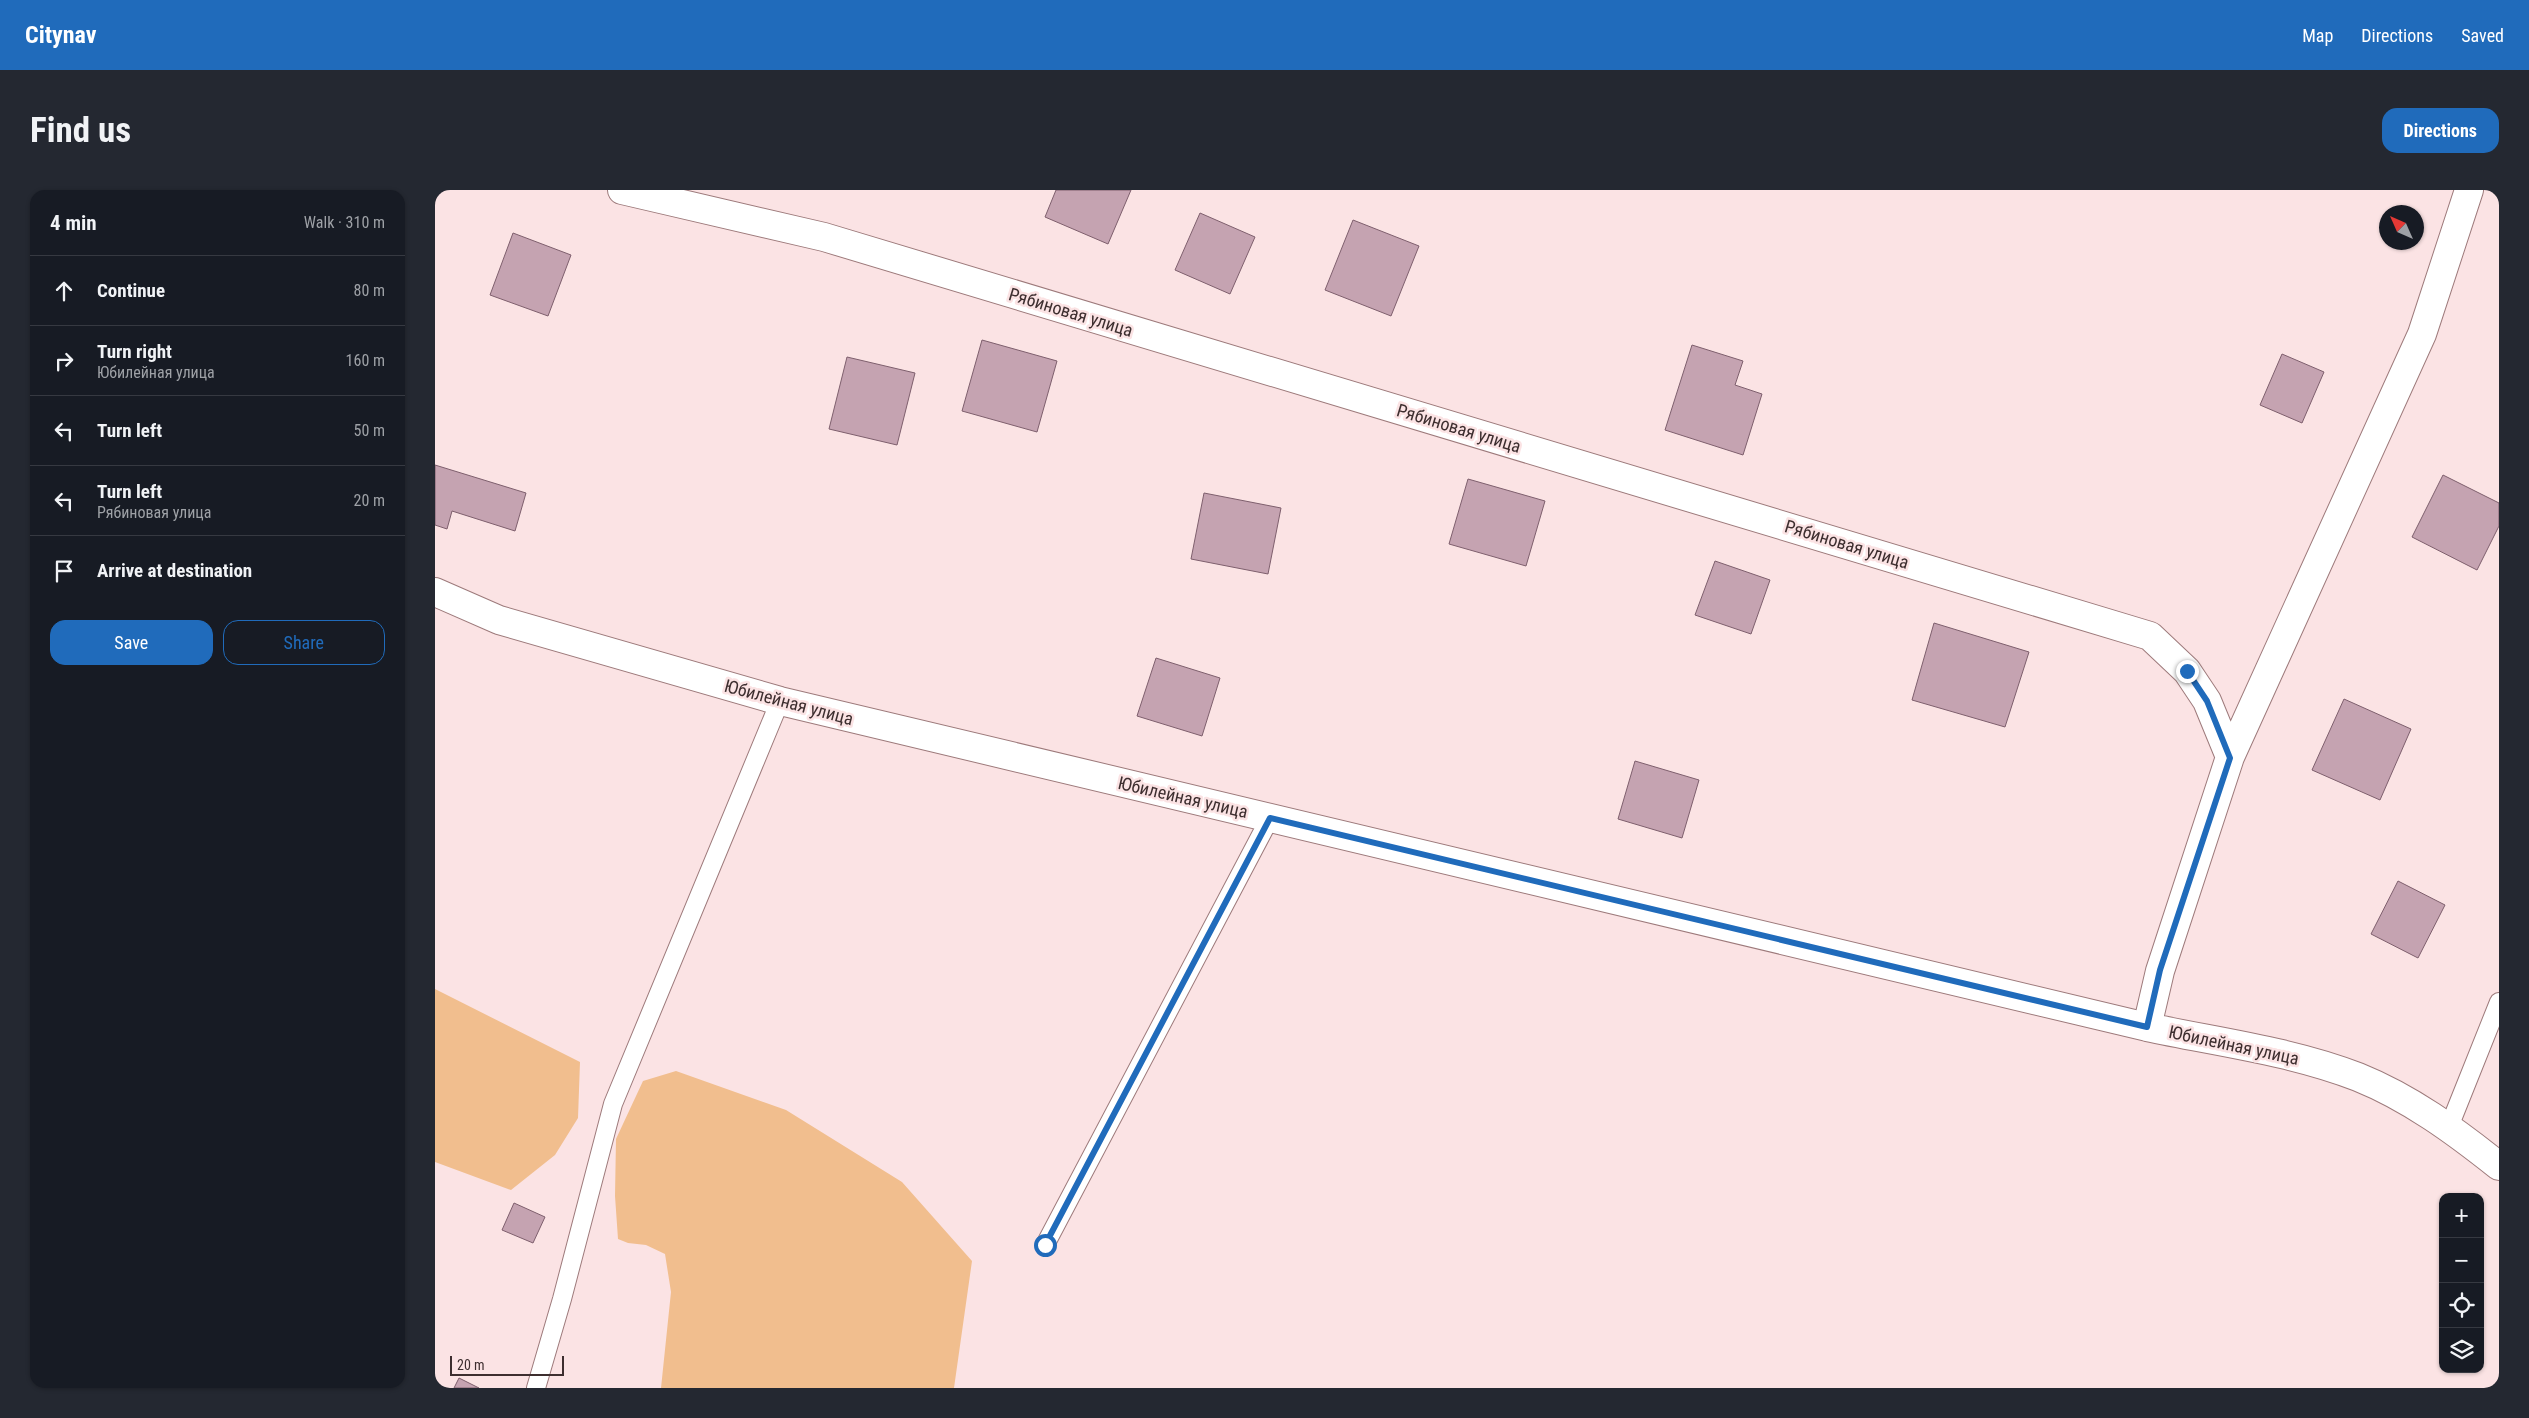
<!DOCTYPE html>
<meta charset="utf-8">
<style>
:root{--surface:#171b24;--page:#242831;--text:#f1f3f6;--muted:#9ea1a6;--line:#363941;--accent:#206bbb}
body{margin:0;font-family:"Roboto Condensed",sans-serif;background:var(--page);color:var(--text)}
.controls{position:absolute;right:15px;bottom:15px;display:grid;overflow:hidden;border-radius:10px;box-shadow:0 1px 4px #0004}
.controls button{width:45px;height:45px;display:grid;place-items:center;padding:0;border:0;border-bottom:1px solid var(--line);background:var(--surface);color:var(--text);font:25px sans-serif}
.compass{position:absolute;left:1944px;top:15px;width:45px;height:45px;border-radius:50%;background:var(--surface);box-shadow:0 1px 4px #0004;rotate:315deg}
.scale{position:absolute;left:15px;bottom:12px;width:114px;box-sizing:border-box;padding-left:5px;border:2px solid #3d2e2f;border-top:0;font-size:14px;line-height:18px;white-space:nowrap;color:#3d2e2f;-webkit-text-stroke:4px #fbe3e4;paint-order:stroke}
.stop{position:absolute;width:15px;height:15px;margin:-11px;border:4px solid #206bbb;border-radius:50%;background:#fff}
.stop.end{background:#206bbb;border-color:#fff;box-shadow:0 1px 5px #0008}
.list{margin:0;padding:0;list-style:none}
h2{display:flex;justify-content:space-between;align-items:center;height:65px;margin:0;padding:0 20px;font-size:21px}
h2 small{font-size:16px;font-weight:400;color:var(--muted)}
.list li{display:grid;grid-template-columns:32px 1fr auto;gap:15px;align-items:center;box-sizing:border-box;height:70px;padding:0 20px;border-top:1px solid var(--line)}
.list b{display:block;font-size:19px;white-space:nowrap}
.list p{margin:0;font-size:16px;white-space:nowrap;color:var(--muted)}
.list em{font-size:16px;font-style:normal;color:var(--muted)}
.actions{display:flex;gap:10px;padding:15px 20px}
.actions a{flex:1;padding:11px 0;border:1px solid var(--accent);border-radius:15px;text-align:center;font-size:18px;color:var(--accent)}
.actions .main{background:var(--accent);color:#fff}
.icon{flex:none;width:28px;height:28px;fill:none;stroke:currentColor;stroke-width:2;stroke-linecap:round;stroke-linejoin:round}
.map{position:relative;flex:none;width:2064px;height:1198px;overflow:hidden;border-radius:15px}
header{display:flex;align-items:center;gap:30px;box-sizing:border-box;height:70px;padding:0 25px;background:var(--accent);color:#fff}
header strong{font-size:24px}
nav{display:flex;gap:28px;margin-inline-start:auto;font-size:18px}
.intro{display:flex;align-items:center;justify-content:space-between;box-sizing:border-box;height:120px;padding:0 30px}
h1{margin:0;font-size:35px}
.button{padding:12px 22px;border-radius:15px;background:var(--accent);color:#fff;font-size:18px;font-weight:700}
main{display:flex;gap:30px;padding:0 30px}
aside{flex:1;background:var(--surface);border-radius:15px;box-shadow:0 1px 4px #0004}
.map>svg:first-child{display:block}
.green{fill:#f1be8e}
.building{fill:#c5a3b1;stroke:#7e5f6d}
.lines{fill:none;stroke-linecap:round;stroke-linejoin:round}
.service-casing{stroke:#9d7a7b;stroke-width:20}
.minor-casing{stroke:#9d7a7b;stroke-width:30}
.service{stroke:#fff;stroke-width:18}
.minor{stroke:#fff;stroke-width:28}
.route{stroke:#206bbb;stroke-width:6}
.labels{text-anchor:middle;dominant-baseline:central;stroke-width:5;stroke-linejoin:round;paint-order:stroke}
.street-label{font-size:18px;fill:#3d2e2f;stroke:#fbe3e4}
</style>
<header>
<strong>Citynav</strong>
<nav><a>Map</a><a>Directions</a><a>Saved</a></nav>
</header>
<div class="intro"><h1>Find us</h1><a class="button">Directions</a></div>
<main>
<aside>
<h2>4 min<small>Walk · 310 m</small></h2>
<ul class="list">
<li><svg class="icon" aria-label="ahead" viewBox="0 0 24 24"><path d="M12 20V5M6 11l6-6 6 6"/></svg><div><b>Continue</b></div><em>80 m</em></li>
<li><svg class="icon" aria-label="right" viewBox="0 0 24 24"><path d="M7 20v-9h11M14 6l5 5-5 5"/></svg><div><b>Turn right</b><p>Юбилейная улица</p></div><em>160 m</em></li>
<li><svg class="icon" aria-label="left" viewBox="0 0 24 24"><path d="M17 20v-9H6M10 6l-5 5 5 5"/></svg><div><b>Turn left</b></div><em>50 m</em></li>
<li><svg class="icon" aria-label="left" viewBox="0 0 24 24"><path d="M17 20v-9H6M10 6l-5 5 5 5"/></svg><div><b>Turn left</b><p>Рябиновая улица</p></div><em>20 m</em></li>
<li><svg class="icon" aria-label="arrive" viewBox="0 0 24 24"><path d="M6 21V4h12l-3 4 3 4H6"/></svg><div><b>Arrive at destination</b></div></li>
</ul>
<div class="actions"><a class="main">Save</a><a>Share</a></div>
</aside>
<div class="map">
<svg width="2064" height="1198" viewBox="0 0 2064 1198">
<rect width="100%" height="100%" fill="#fbe3e4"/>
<!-- green -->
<path class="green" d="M0 799 145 872 143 928 120 965 76 1000 0 972Z
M241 881 351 920 467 992 537 1071 519 1198H226L236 1102 230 1064 211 1055 193 1053 183 1049 180 1006 181 949 208 891Z"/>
<!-- building -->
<path class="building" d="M621 0H696L673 54 610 27Z
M765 23 820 47 795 104 740 80Z
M918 30 984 56 956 126 890 100Z
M78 43 136 65 113 126 55 105Z
M547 150 622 171 602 242 527 221Z
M1257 155 1308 171 1300 195 1327 204 1308 265 1230 240Z
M1847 164 1889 182 1867 233 1825 215Z
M412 167 480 183 462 255 394 239Z
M0 275 91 303 80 341 17 321 12 339 0 335Z
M2008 285 2064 313V336L2042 380 1977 347Z
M1033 289 1110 311 1091 376 1014 354Z
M769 303 846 318 833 384 756 369Z
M1280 371 1335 390 1316 444 1260 425Z
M1499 433 1594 462 1570 537 1477 510Z
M721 468 785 488 767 546 702 526Z
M1909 509 1976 539 1945 610 1877 580Z
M1200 571 1264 590 1247 648 1183 629Z
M1963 691 2010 715 1983 768 1936 744Z
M79 1013 110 1027 98 1053 67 1040Z
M24 1188 44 1198H19Z"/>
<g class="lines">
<!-- service casing -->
<g class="service-casing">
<path id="service" d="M2014 937 2064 812
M610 1055 835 628
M101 1198 127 1109 178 914 345 511"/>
</g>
<!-- minor casing -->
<g class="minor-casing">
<path id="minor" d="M187 0 389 47 1715 446 1752 481 1772 511 1795 567
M0 402 64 430 345 511 1712 837C1782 852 1856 861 1923 887 1975 908 2020 941 2064 976
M1712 837 1725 781 1795 567 1987 144 2034 0"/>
</g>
<!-- service -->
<use href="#service" class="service"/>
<!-- minor -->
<use href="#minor" class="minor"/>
</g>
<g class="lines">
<!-- route -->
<path class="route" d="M610 1055 835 628 1712 837 1725 780 1795 568 1772 511 1752 481"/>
</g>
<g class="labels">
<!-- street labels -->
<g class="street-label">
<text transform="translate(636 122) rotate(17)">Рябиновая улица</text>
<text transform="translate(1024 238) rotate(17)">Рябиновая улица</text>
<text transform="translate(1412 354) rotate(17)">Рябиновая улица</text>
<text transform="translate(354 512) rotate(15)">Юбилейная улица</text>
<text transform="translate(748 607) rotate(13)">Юбилейная улица</text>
<text transform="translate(1799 855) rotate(12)">Юбилейная улица</text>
</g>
</g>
</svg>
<div class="controls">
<button>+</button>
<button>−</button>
<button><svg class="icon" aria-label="locate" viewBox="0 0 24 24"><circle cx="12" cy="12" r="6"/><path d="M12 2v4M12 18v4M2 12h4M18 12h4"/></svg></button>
<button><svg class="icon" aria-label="layers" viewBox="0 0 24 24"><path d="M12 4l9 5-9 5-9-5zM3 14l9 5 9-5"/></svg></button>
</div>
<svg class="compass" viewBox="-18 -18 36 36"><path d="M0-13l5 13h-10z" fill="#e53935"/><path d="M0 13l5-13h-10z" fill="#9ea1a6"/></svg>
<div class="scale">20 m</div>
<div class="stop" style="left:610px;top:1055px"></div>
<div class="stop end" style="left:1752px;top:481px"></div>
</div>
</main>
